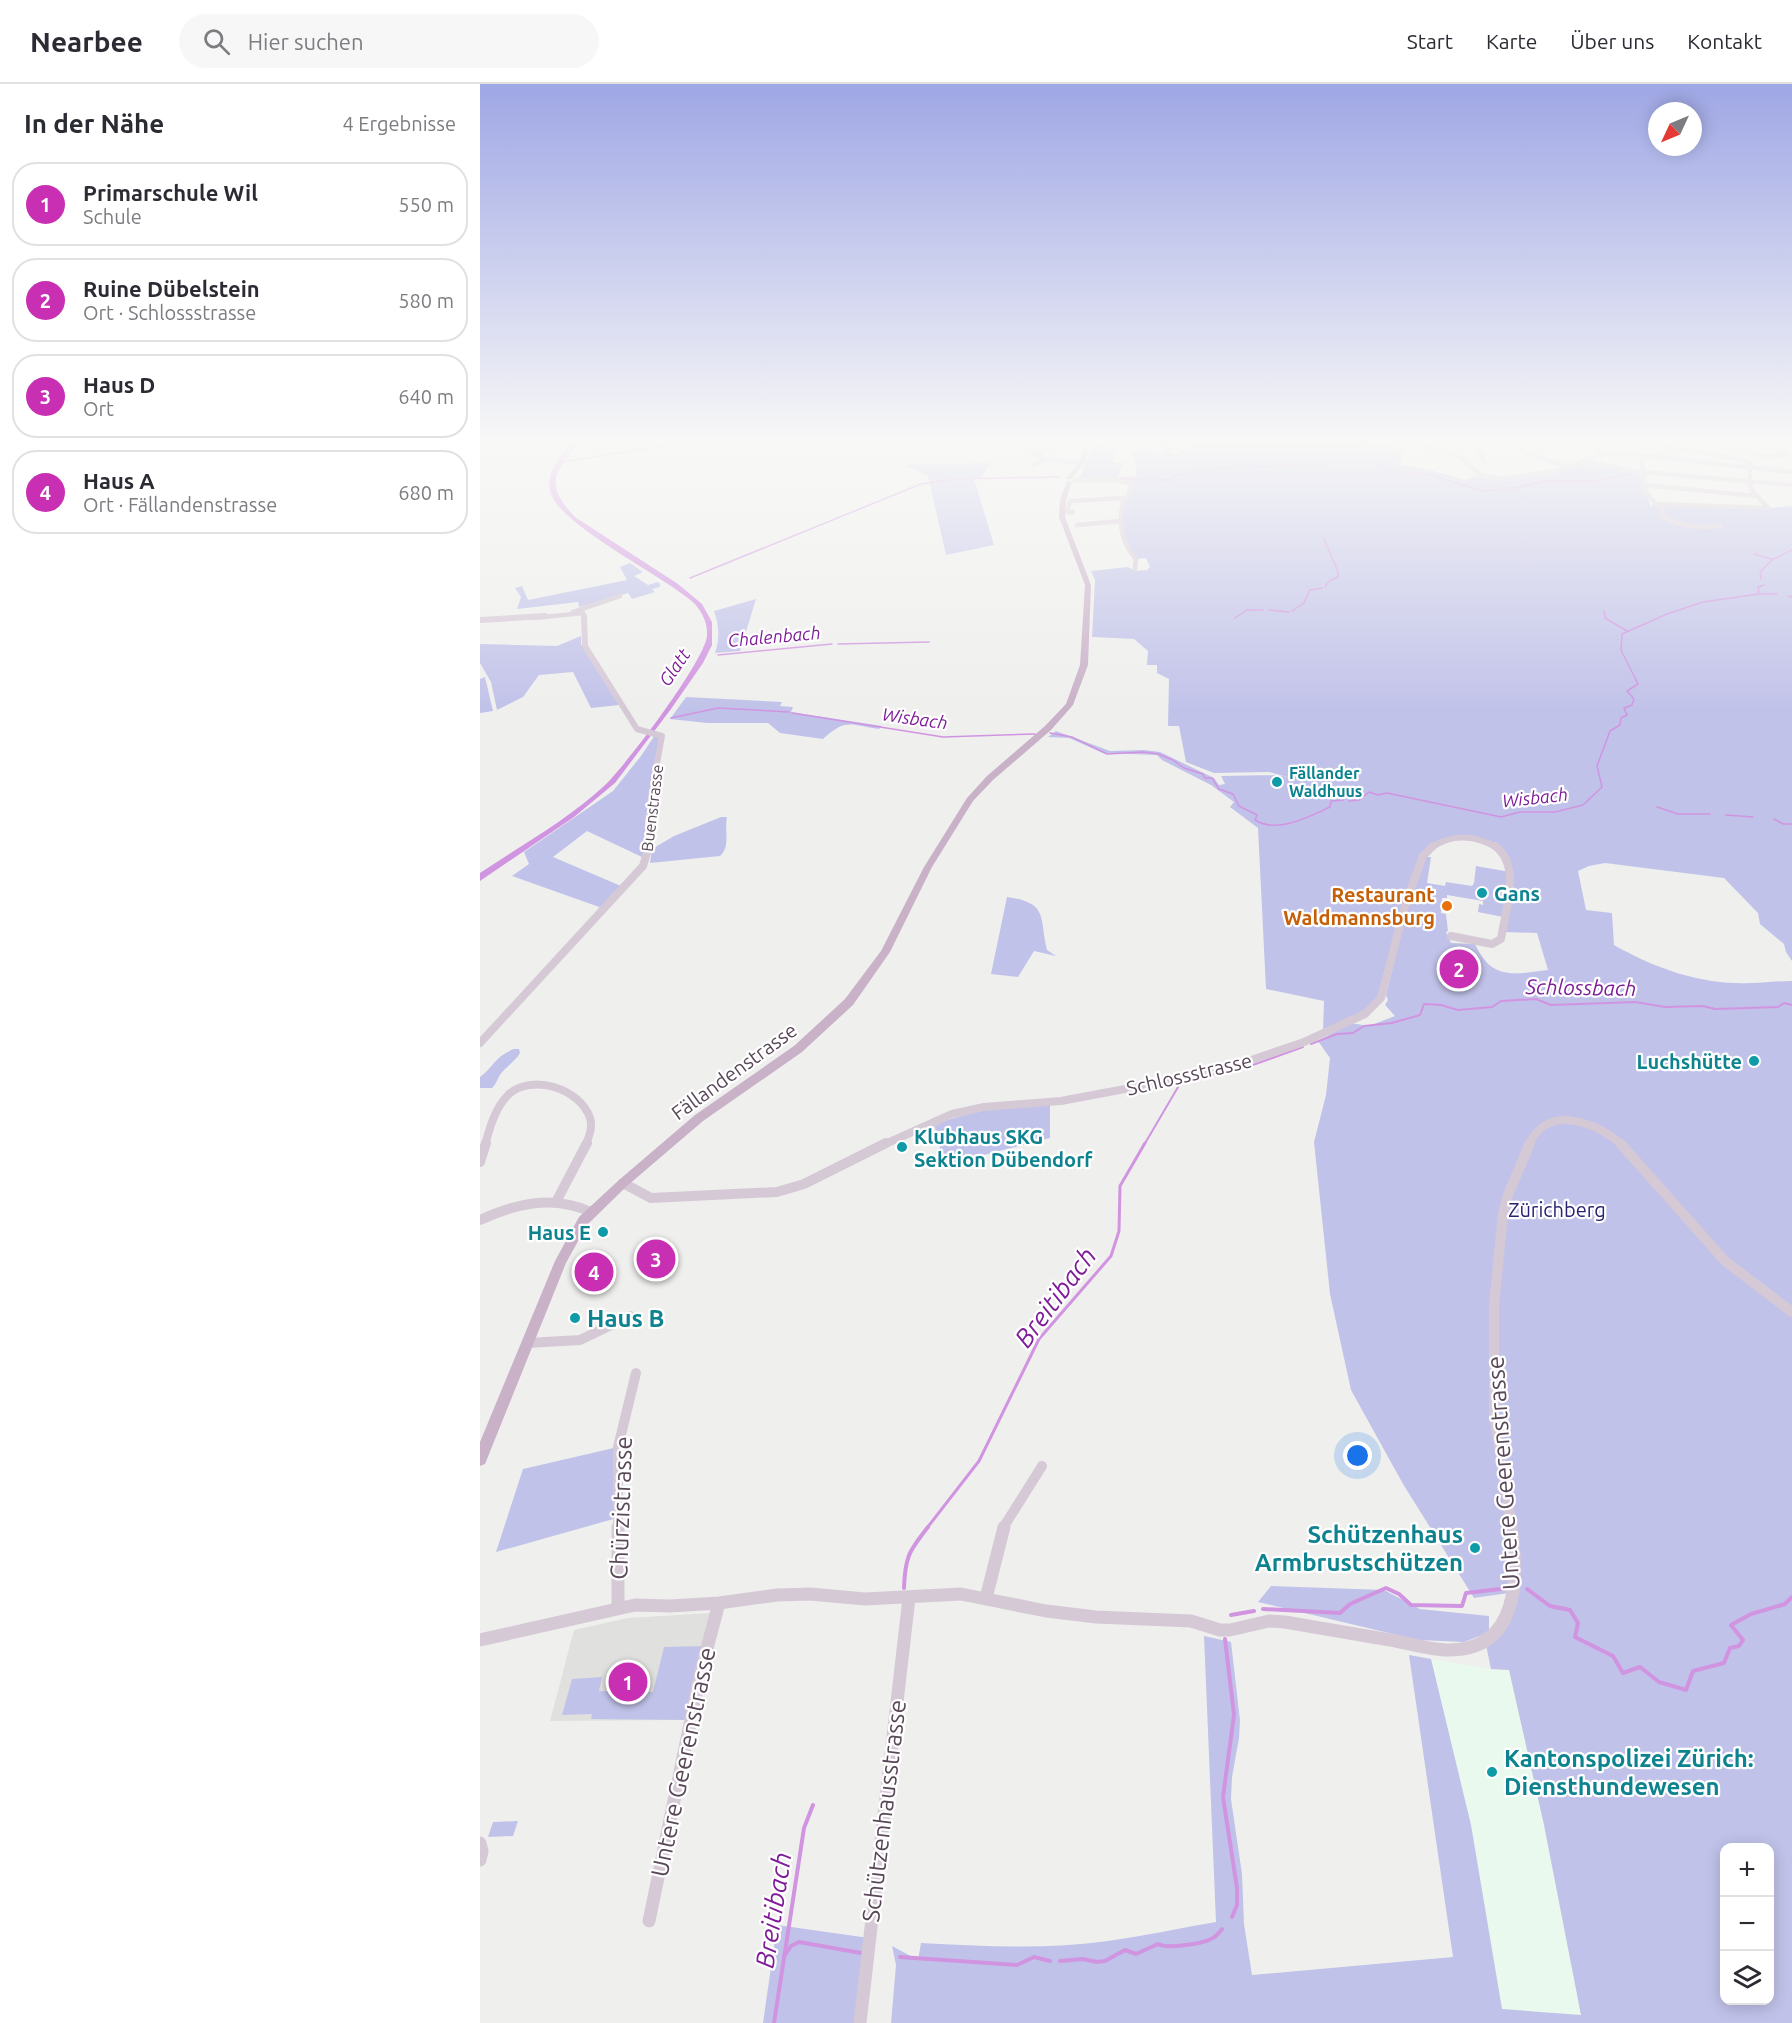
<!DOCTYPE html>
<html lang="de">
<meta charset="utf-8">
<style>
:root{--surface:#fff;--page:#f7f7f7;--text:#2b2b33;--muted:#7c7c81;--line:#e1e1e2;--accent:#c92fb3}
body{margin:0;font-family:Ubuntu,sans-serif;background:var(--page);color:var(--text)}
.controls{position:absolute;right:18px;bottom:18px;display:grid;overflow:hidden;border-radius:12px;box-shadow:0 3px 15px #0003}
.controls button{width:54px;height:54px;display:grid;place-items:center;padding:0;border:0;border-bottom:2px solid var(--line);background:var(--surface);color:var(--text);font:30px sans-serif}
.compass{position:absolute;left:1168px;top:18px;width:54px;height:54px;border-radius:50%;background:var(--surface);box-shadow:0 3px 15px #0003;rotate:226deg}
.you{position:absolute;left:878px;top:1372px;width:21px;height:21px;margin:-15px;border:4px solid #fff;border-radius:50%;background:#1a73e8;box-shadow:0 0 0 9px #1a73e833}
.badge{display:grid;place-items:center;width:39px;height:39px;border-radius:50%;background:var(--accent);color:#fff;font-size:20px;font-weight:700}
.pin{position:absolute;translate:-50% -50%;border:3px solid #fff;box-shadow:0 2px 6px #0006}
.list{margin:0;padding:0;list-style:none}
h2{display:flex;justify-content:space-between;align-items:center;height:78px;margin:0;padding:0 24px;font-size:26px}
h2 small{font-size:20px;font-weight:400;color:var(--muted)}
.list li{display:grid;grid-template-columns:39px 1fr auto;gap:18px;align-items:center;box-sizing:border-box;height:84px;margin:0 12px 12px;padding:0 12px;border:2px solid var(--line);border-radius:24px}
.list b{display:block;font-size:22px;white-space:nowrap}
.list p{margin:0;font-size:20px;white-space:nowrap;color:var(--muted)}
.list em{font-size:20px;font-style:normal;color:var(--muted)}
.icon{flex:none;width:33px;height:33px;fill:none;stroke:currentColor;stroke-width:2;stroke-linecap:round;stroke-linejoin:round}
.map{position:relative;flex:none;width:1312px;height:1939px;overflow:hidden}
header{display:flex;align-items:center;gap:36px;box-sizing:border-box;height:84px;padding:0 30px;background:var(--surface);border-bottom:2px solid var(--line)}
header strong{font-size:28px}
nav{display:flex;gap:33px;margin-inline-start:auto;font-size:21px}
.search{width:420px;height:54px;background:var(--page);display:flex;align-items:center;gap:15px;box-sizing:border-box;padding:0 21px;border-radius:33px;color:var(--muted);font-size:22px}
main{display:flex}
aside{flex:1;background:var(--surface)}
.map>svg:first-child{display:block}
.commercial{fill:#e9f9ee}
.education{fill:#e0e1df}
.green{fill:#c1c2e9;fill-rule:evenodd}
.water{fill:#d194e1}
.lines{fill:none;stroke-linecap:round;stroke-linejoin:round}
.stream-far3{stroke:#d194e1;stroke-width:1.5}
.stream-far2{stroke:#d194e1;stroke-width:2}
.stream-far1{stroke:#d194e1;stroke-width:3}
.stream{stroke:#d194e1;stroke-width:4}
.minor-far4{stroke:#d6c9d6;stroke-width:4.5}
.minor-far3{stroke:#d6c9d6;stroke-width:6}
.minor-far2{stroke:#d6c9d6;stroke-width:8}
.minor-far1{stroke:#d6c9d6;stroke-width:10}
.minor{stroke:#d6c9d6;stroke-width:13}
.major{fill:#c9b1c8;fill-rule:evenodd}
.culture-dot{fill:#0f9aa8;stroke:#fff;stroke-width:2}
.food-dot{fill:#e8710a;stroke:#fff;stroke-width:2}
.labels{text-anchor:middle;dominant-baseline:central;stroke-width:4.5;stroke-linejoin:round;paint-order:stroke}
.far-culture-label{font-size:16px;font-weight:bold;fill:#0d838f;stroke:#fff;text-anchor:start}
.far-street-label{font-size:16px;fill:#594858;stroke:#fff}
.far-water-label{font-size:18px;font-style:italic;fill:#7e1d97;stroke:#fff}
.culture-label{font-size:20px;font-weight:bold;fill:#0d838f;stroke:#fff;text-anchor:start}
.food-label{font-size:20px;font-weight:bold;fill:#c56008;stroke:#fff;text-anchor:end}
.street-label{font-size:20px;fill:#594858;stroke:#fff}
.park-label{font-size:20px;fill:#292271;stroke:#fff}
.water-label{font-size:21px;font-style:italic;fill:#7e1d97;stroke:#fff}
.near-culture-label{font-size:24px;font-weight:bold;fill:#0d838f;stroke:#fff;text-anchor:start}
.near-street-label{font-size:24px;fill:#594858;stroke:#fff}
.near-water-label{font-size:26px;font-style:italic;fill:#7e1d97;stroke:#fff}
</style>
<header>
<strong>Nearbee</strong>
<div class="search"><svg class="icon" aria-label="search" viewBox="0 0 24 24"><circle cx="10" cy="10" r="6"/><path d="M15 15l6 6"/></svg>Hier suchen</div>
<nav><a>Start</a><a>Karte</a><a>Über uns</a><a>Kontakt</a></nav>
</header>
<main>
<aside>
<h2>In der Nähe<small>4 Ergebnisse</small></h2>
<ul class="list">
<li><span class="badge">1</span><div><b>Primarschule Wil</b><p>Schule</p></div><em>550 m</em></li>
<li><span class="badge">2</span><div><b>Ruine Dübelstein</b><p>Ort · Schlossstrasse</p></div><em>580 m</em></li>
<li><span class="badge">3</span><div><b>Haus D</b><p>Ort</p></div><em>640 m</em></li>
<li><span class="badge">4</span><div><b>Haus A</b><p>Ort · Fällandenstrasse</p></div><em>680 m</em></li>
</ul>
</aside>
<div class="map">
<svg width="1312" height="1939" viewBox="0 0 1312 1939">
<rect width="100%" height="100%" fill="#eff0ee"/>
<!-- commercial -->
<path class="commercial" d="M951 1575 1011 1585 1029 1586 1064 1741 1101 1932 1022 1926 991 1741Z"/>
<!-- education -->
<path class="education" d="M231 1529 206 1636 70 1637 94 1546 148 1534Z"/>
<!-- green -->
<path class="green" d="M759 355H855L887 362H914L918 366V380L954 387 984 396 993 394V392L1007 394 1072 389 1105 377 1155 388 1160 391 1171 423 1173 419 1288 424 1312 422V877L1306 868 1304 860 1280 840 1278 829 1244 794 1125 779 1109 782 1098 787 1106 826 1132 829 1134 861C1171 882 1213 898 1256 899 1275 900 1294 897 1312 897V1939H411L416 1881 412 1862 438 1876 441 1859C502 1862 566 1866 628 1857 664 1852 700 1844 736 1838L724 1552 751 1558 760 1636 759 1654 752 1693 751 1715 762 1790 764 1840 772 1891 973 1873 929 1571 951 1575 991 1741 1022 1925 1101 1931 1064 1741 1029 1586 1011 1585 1005 1556 1008 1549 984 1558 938 1556 778 1518 791 1502 904 1506 940 1525 1009 1532V1548L1025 1525 1029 1509 994 1514 923 1400 871 1306 850 1210 834 1058 846 1011 850 974 838 957 871 939 889 942 915 932 905 921 908 916 906 911 928 821 946 773H951L947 799 965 802 966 798 992 802 994 799 996 782 1030 788V779L1008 758 974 753 943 772 899 913 882 930 843 947 844 917 786 905 778 744 750 723 754 718 731 701 682 676 677 671 623 669 589 654 568 653 576 647 630 667 664 666 680 668 734 694 739 701 745 700 741 692 798 691 815 695 789 688 734 689 706 678 699 642H688L689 595 677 589V581H667L668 567 654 555 612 553 615 496 611 487 648 483 655 487 667 486 670 483 666 474 656 475C635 455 640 427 651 403L647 398 598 397 614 361 637 363 632 378 643 379 638 393 657 392 653 369 661 363 696 374 732 357 755 360ZM967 811 1003 817V821L999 820 998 828 1023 833 1024 848 1057 849 1068 886C1034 890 1012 897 995 860L971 859 966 848 968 847 966 830 961 829 962 814H967ZM1244 1764H1290V1916H1244Z
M510 379 501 394 494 395 514 461 466 471 448 392 426 381Z
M150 479 163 488 154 492 168 501 178 498 180 500V503L172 505 175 508 152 515 148 509 99 523 98 518 37 525 41 513 35 504 42 502 48 516 147 496 140 483Z
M276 515 260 567 235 569C240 554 239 541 234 527Z
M101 552V560L139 621 111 624 93 588 59 591 43 613 17 626 11 598 0 579V560L77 562Z
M5 593 13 627 0 629V595Z
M206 613 302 618 300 622 313 623 311 628 402 642 399 645C370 641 366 634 343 655L300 649 288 639H227L190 635Z
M175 651H180L165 739 167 766 164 774 107 747 73 773 141 802 122 824 32 792 49 780 44 768 133 707 161 672Z
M241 733H247C244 746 251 762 240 772L170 779 172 765 194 752Z
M527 813C569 819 559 833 567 866L576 872 554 867 538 893 511 890Z
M34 965H39L40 969C35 978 25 983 20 991 17 996 16 1000 12 1004H0V993C14 983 14 973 34 965Z
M570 1020V1054L464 1081 454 1040 498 1027Z
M138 1363 137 1434 16 1468 43 1385Z
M224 1562 206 1636 111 1635 112 1630 82 1631 92 1595 122 1593 119 1607 173 1608 184 1563Z
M38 1737 33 1752 8 1753 13 1738Z
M297 1841 389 1854 380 1939H283Z"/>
<!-- water -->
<path class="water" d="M97 355H102C79 385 60 397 95 433L198 500 222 520 232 538V561L223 579 191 625 135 699 94 733 0 797V789C42 761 87 736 124 702 145 683 224 578 227 552 228 539 222 528 214 519 185 493 82 442 71 410 64 388 82 369 97 355Z"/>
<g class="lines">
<!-- stream-far3 -->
<path class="stream-far3" d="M87 355 96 357
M82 378 183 362 257 358 304 360 322 355
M798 381 843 380 868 375 889 377 917 389 947 390 1003 407 1021 405
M1090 394 1104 384
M640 395 668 396
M676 396H693L695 391 758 382 794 383
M1025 404H1036L1063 397H1115L1149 390
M844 455 858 488V493L849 497 845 503
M1274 470 1292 475
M210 494 441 400 475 395 580 393
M1281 495 1280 488 1292 476 1312 466
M1279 510H1297
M1308 512 1312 513
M789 526 809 528
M812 527 824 519 830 506 842 504
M1124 527 1125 534 1147 547
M755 534 767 526H783
M358 560 449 558
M238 571 352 560
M312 629 463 653 555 650
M191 634 238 624 309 628
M570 649 592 653 627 670 663 668 678 670 693 676 704 684 723 690 725 694H732L739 705 753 710 759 722 777 731 775 736C798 750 828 733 850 723L851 717 863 716
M869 717 879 716 889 708 898 711 907 709 1021 733 1040 728H1075L1103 721 1122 703 1117 682 1130 647 1140 641 1141 634 1147 631 1144 624 1152 621 1154 615 1147 607 1158 600 1141 566 1142 550 1187 530 1223 518 1279 510 1278 503 1284 501
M1177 723 1198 730H1230
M1246 731 1273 733
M1294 735 1303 740H1312"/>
<!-- stream-far2 -->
<path class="stream-far2" d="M831 960 857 950 873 949 884 942 912 939 940 931 944 920 961 921 978 926 1012 923 1021 917 1056 915 1071 921 1155 918 1185 923 1223 922 1235 925 1298 923 1304 919 1312 921
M708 996 770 982 823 963
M664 1061 701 998"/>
<!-- stream-far1 -->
<path class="stream-far1" d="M447 1444 499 1377 559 1255 631 1172 639 1147 640 1102 665 1059"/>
<!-- stream -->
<path class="stream" d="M424 1504C425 1473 429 1467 448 1443
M1047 1505 1070 1522 1090 1526 1098 1539 1095 1553 1133 1572 1143 1589 1160 1583 1179 1598 1206 1606 1213 1587 1244 1579 1250 1564 1259 1562 1263 1556 1251 1541 1271 1530 1305 1520 1312 1513
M783 1525 860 1529 870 1520 906 1504 919 1510 931 1521 982 1522 986 1509 1029 1504
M751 1531 774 1527
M745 1555 754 1631 743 1713 757 1804V1821L752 1833
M304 1872 311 1862 319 1858 381 1869
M420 1873 537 1881 554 1873 570 1877
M580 1877 603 1875 617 1878 625 1877 645 1866 656 1870 678 1860C686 1865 722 1860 731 1855 736 1853 739 1849 742 1845
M294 1939 324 1744 333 1721"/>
<!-- minor-far4 -->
<path class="minor-far4" d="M534 355 566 375 600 379
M671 355 673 358
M855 355 894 363 933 361 959 364 982 375 1001 391 1019 395 1078 387 1119 371 1141 369 1312 388
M993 355 1004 377
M1050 355 1038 361 1043 368 1088 383
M1110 355 1117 366 1123 370
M1146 355 1264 376 1270 379 1271 383
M1285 355 1309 371
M1249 359 1284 373 1307 371
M914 362 920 369 919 378
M158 367 170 355
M554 369 574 363 584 355
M1105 377 1151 387 1312 401
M1162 377 1165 407 1176 420 1288 424
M554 381 566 375
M1269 383 1271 405 1288 424
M595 396H636L651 400 648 412 644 414C638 436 640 457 656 475L655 485
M1164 401 1277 412
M1184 422 1182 431C1197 443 1221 444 1240 442
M593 428H587L590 417 644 414
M597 441 640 437
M93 528 140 512
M54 534 103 529 104 534"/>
<!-- minor-far3 -->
<path class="minor-far3" d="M104 532 105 562 157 645 182 652 170 718 169 764
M0 536 65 532
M951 764C972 749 996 751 1017 764"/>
<!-- minor-far2 -->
<path class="minor-far2" d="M971 852 1012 860 1021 855C1025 827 1042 782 1015 762
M0 959 163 782 169 762
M5 1061C10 1043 15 1024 28 1011 51 989 100 1004 110 1034 113 1043 109 1052 106 1061
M403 1061 472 1030 504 1023 581 1017 661 1002 768 977 824 958 885 930 901 914 926 818 943 772 953 762
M1049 1061C1067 1019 1117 1038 1142 1061"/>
<!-- minor-far1 -->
<path class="minor-far1" d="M1140 1059 1245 1177 1312 1228
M0 1078 6 1059
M143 1099 171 1114 297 1108 324 1100 406 1059
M77 1116 107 1059
M0 1136C37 1119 72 1111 111 1128
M48 1259 100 1256 150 1232
M138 1444V1363L156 1289
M523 1444 562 1382
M1032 1444 1014 1331V1221L1023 1130 1028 1111 1050 1059"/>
<!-- minor -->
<path class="minor" d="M138 1443V1524
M506 1514 524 1443
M0 1556 155 1521 190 1522 239 1519 297 1511 330 1510 385 1515 481 1510 566 1527 616 1533 711 1537 740 1546H750L789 1537 805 1538C840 1544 875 1550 910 1556 928 1559 950 1566 969 1566 1039 1566 1039 1493 1031 1443
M0 1759 2 1767 0 1776
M169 1837 221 1587 239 1519
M380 1939 429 1514"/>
<!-- major -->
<path class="major" d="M606 355H612L605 379 591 395H587V393L599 379Z
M682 355H688L690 369 694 370 729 355H736L694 374 684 370Z
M587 397 592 398 586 416 585 433 611 501 608 581 593 621 571 646 513 696 493 717 452 783 410 868 373 921 322 968 223 1037 147 1102 107 1141 86 1179 5 1380 0 1382V1358L75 1177 99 1133 139 1096 215 1031 314 962 365 915 401 867 444 783 487 714 507 692 565 642 586 620 600 581 605 501 579 433 580 416Z"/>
</g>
<!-- sky -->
<linearGradient id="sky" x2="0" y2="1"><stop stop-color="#9fa7e5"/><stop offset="0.57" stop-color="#f8f8f7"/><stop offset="1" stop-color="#f8f8f7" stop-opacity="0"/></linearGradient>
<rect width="1312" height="626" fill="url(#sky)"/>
<!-- markers -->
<g class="culture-dot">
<circle cx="797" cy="698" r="6"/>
<circle cx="1002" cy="809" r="6"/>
<circle cx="1274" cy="977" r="6"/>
<circle cx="422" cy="1063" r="6"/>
<circle cx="123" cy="1148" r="6"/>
<circle cx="95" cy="1234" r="6"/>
<circle cx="995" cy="1464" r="6"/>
<circle cx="1012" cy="1688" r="6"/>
</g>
<circle class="food-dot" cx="967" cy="822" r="6"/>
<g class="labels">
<!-- far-culture labels -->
<g class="far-culture-label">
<text x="809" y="689">Fällander<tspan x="809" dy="18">Waldhuus</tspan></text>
</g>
<!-- far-street labels -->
<g class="far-street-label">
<text transform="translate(172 724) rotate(-83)">Buenstrasse</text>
</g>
<!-- far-water labels -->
<g class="far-water-label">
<text transform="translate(294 552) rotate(-5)">Chalenbach</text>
<text transform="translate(194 583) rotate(-56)">Glatt</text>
<text transform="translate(435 634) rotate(8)">Wisbach</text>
<text transform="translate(1055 713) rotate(-6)">Wisbach</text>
</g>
<!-- culture labels -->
<g class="culture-label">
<text x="1014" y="809">Gans</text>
<text x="1262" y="977" text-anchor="end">Luchshütte</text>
<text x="434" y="1052">Klubhaus SKG<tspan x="434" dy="23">Sektion Dübendorf</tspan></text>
<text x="111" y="1148" text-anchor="end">Haus E</text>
</g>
<!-- food labels -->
<g class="food-label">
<text x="955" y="810">Restaurant<tspan x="955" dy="23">Waldmannsburg</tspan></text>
</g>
<!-- street labels -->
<g class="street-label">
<text transform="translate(254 987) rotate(-36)">Fällandenstrasse</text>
<text transform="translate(709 990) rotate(-13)">Schlossstrasse</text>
</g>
<!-- park labels -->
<g class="park-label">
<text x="1077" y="1125">Zürichberg</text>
</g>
<!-- water labels -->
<g class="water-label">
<text transform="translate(1101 903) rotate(1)">Schlossbach</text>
</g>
<!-- near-culture labels -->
<g class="near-culture-label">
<text x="107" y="1234">Haus B</text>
<text x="983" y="1450" text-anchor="end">Schützenhaus<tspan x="983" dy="28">Armbrustschützen</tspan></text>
<text x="1024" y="1674">Kantonspolizei Zürich:<tspan x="1024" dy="28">Diensthundewesen</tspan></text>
</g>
<!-- near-street labels -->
<g class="near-street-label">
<text transform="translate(1023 1389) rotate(-94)">Untere Geerenstrasse</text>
<text transform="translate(141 1424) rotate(-88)">Chürzistrasse</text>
<text transform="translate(203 1678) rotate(-78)">Untere Geerenstrasse</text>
<text transform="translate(404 1727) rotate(-83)">Schützenhausstrasse</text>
</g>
<!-- near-water labels -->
<g class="near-water-label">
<text transform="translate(575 1213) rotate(-53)">Breitibach</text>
<text transform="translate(293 1826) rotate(-81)">Breitibach</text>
</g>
</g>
</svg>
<div class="controls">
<button>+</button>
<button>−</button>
<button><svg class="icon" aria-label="layers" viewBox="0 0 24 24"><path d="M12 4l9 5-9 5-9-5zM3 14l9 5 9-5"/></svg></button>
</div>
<svg class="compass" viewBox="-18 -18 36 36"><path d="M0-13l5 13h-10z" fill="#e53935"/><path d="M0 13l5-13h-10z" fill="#7c7c81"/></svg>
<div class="you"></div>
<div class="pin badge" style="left:148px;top:1598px">1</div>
<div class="pin badge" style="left:979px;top:885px">2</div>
<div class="pin badge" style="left:176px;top:1175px">3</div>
<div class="pin badge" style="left:114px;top:1188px">4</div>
</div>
</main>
